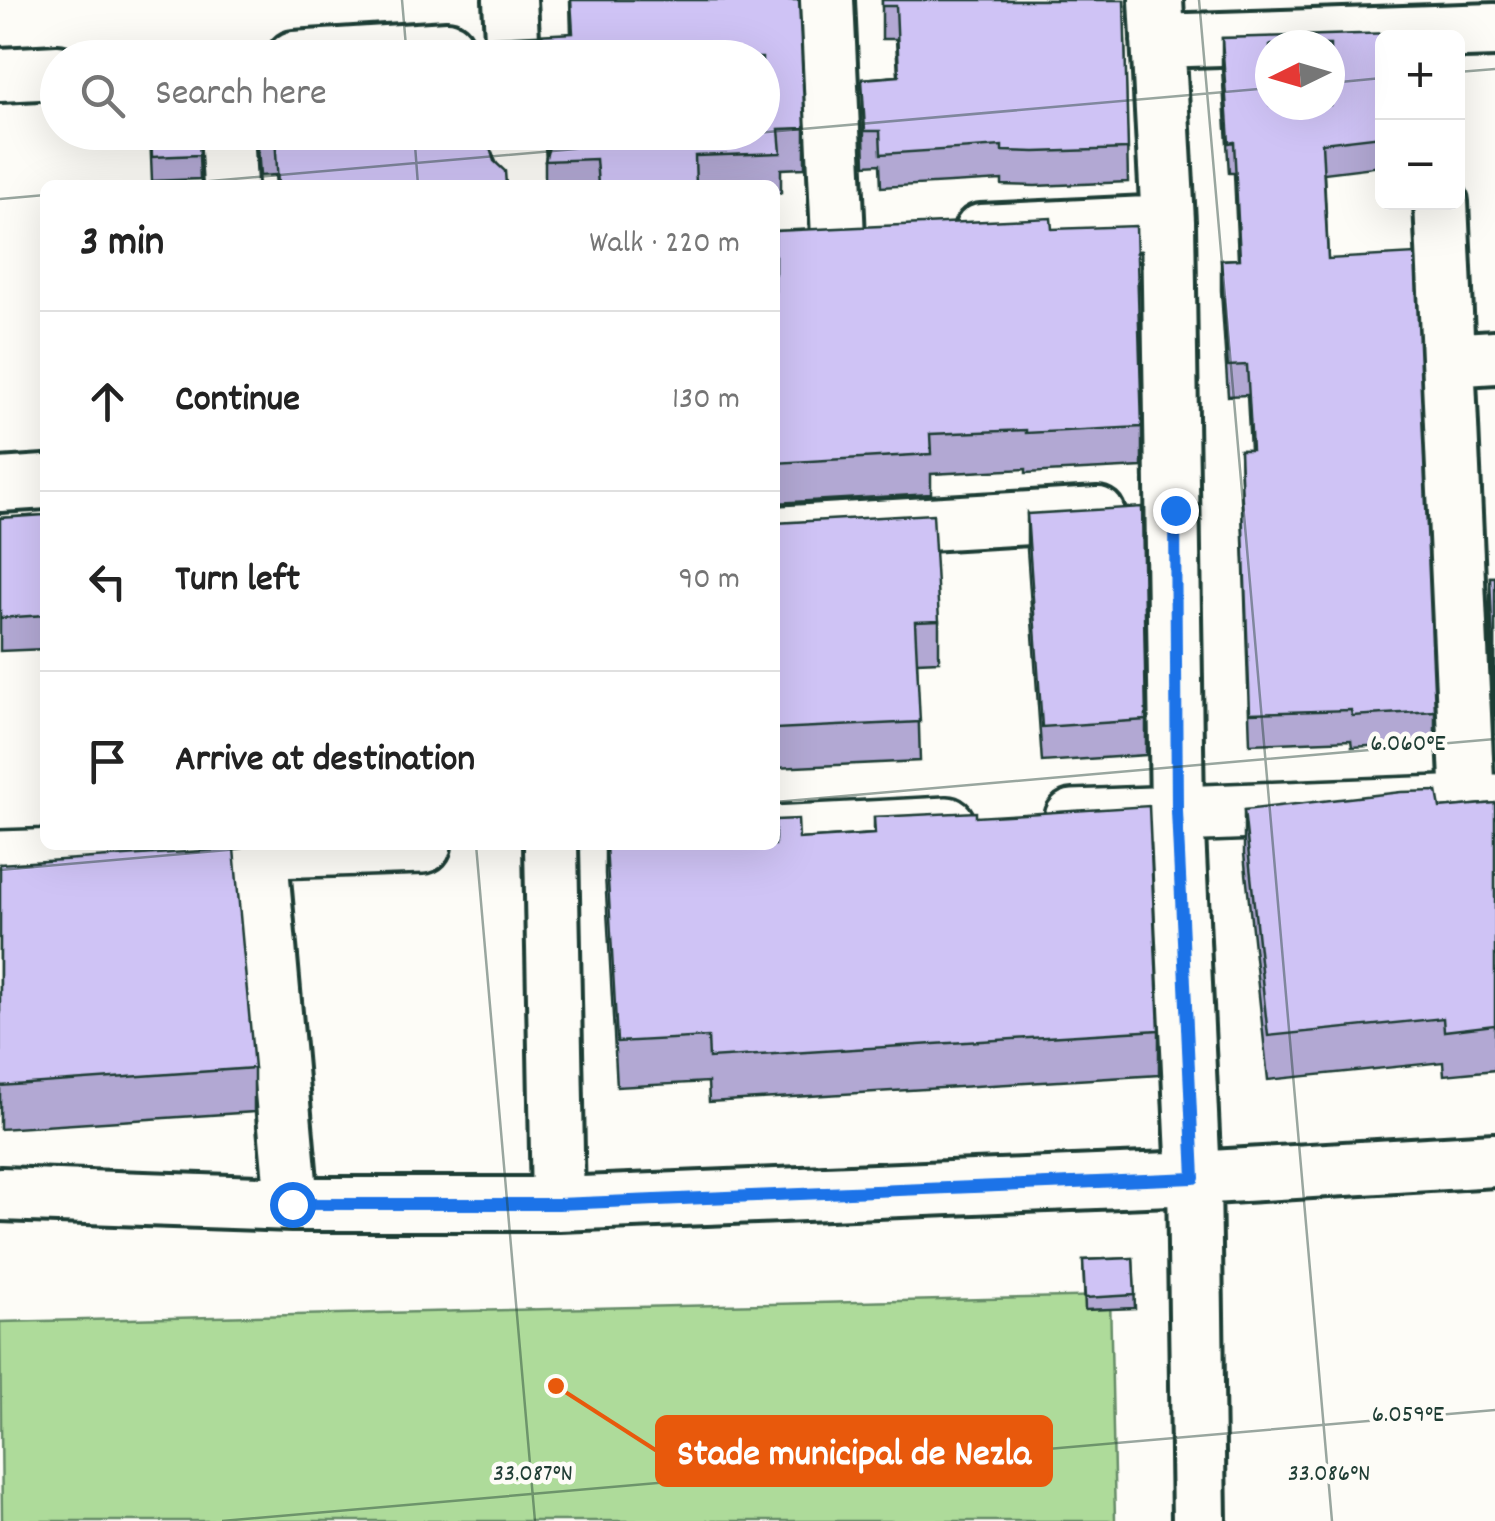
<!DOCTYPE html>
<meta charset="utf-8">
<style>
:root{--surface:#fff;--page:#f2f2f2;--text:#222;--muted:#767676;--line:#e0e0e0}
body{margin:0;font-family:Dekko,sans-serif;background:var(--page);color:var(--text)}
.controls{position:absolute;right:30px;top:30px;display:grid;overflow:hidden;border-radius:15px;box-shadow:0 10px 40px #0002}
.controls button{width:90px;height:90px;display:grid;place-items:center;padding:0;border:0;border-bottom:2px solid var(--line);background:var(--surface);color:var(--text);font:50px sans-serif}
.compass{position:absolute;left:1255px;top:30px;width:90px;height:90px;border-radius:50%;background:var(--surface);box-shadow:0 10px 40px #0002;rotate:265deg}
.stop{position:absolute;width:30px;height:30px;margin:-22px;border:8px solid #1a73e8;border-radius:50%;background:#fff}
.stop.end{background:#1a73e8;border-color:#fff;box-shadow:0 2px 10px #0008}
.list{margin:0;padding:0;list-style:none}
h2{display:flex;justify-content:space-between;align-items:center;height:130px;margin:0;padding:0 40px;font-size:42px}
h2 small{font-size:32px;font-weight:400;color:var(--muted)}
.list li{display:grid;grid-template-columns:65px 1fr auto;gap:30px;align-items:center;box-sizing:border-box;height:180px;padding:0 40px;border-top:2px solid var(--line)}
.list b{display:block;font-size:38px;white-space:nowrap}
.list em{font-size:32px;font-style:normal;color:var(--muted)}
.icon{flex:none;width:55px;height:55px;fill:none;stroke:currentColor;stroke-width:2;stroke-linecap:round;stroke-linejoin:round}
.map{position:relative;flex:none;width:1495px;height:1521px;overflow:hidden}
.search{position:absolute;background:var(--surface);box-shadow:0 10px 40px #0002;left:40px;top:40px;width:740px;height:110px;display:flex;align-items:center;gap:25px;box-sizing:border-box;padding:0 35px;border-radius:55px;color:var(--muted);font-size:38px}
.panel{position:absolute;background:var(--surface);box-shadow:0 10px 40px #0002;left:40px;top:180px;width:740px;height:670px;border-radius:15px}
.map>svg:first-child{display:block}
.green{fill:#aedb9a;stroke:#668c67;stroke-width:2.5}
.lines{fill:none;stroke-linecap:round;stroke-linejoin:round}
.street-casing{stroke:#1f3d34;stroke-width:60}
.secondary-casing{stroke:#1f3d34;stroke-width:62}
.street{stroke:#fdfcf7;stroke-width:52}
.secondary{stroke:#fdfcf7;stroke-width:55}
.wall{fill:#b2a8d3;stroke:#1f3d34;stroke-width:2.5}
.building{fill:#cfc3f5;stroke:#1f3d34;stroke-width:2.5;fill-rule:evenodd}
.route{stroke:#1a73e8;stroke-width:12}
.ticks{fill:none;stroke:#1f3d34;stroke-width:2.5;stroke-opacity:0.45}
.ticks-label{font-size:25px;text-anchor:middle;fill:#1f3d34;stroke:#fdfcf7;stroke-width:9;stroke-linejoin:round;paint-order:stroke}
.leader{fill:none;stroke:#e8590c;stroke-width:4}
.callout-dot{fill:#e8590c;stroke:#fdfcf7;stroke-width:4}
.callout{fill:#e8590c;stroke:#e8590c;stroke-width:4}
.callout-label{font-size:38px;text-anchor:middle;font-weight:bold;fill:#fff}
</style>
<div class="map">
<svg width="1495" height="1521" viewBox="0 0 1495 1521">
<rect width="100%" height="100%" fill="#fdfcf7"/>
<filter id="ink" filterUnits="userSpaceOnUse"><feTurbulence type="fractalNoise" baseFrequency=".01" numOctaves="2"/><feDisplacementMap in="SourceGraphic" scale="20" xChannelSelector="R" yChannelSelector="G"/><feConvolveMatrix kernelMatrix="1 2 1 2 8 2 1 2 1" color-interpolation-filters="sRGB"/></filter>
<g filter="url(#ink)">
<!-- green -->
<path class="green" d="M1110 1296 1115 1521H2L0 1322Z"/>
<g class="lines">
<!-- street casing -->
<g class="street-casing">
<path id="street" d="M510 0 513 58
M827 0 838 238
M1156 0 1168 222 1177 811 1194 1178 1199 1521
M1158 41 1495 30
M294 58 447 48
M0 75 58 72
M227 132 230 185
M517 132 520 185
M1441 202 1468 803
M981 231 1168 222
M1448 360 1495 357
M0 485 45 482
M775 533 1098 514
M260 845 292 1204
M551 845 558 1204
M0 1194 292 1204H558L1194 1178 1495 1160"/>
</g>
<!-- secondary casing -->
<g class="secondary-casing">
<path id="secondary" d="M1073 818 1495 802
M775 834 947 825
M0 859 423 845"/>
</g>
<!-- street -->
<use href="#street" class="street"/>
<!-- secondary -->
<use href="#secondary" class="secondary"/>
</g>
<!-- wall -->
<path class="wall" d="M570 0H799L805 128V168L781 169V193H775V185H545V161L548 150 547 132H762L571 33Z
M882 0H1124L1128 182 1035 186 1002 185V180L881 187 880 164 865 165 862 79 898 76 896 39H882Z
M1222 38H1382V166L1324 173 1328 259 1435 711V742L1352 747 1351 740 1250 744 1240 450H1250L1247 395 1228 396 1221 290V260L1238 259 1234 173H1229L1222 69Z
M150 132H198L200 179 152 181Z
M257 132H489L490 148 506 185H276L275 175 260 176Z
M1052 229 1142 427V467L1026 473V469L931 474V494L775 503V231Z
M1027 514 1146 720V755L1042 762 1027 549Z
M45 515V649L0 651V518Z
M775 523 939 621V661L917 662 920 761 775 768Z
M1490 577H1495V735L1490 617Z
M1495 803V1070L1444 1075 1443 1062 1268 1080 1244 854V810L1440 808Z
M874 817H976L1159 1030V1075L709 1102 708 1082 617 1087 605 874V845H775L799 839 874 834Z
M0 864 254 1068V1112L0 1129Z
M1133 1258 1135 1308 1085 1310 1083 1260Z"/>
<!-- building -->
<path class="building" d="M571 0H799L805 128 779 129 781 153 695 156 696 185H598L596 159 545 161 550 143 549 132H762V58H378L377 43 573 33Z
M882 0H1124L1128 149 1035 152 1002 151V146L881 154 880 131H865L862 79 899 76 896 6H882Z
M1426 32V38H1382V136L1322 143 1328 259 1415 254 1435 711 1352 716 1351 710 1250 713 1240 450H1252L1247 365 1228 366 1221 260 1240 259 1234 142 1229 143 1222 38ZM1270 45H1330V105H1270Z
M151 132H198L200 155 152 157Z
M259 132H489L490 148 494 161 505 171 506 185H278L275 135 260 136Z
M1051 218 1052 229 1136 226 1142 427 1026 433V430L930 434 931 454 775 463V231Z
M1142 507 1146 720 1042 727 1027 514Z
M933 514 939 621 915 622 920 722 775 729V523Z
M45 515V615L0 618V518Z
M1490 577H1495V696Z
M1437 791 1440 808 1495 803V1025L1444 1031 1443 1018 1268 1036 1244 810 1401 792Z
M1149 806 1159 1030 709 1058 708 1037 617 1042 606 845H775V820L798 819 799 839 875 834 874 817 976 812V817Z
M234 849 254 1068 0 1086V864Z
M1133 1258 1135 1295 1085 1298 1083 1260Z"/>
</g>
<g class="lines" filter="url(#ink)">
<!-- route -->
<path class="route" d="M292 1204H558L1194 1178 1177 811 1175 510"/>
</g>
<!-- ticks -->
<path class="ticks" d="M402 0 407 58M1199 0 1332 1521M1458 72 1495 69M1330 83 1382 78M414 132 418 185M165 185 1270 88M0 199 45 195M775 802 1495 739M476 845 535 1521M0 870 285 845M222 1521 1495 1410"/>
<g class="ticks-label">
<text x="1408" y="750">6.060°E</text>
<text x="1408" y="1421">6.059°E</text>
<text x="533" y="1480">33.087°N</text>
<text x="1329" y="1480">33.086°N</text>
</g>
<!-- callouts -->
<path class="leader" d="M556 1386L657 1451"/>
<circle class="callout-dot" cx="556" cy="1386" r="10"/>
<rect class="callout" x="657" y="1417" width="394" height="68" rx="10"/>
<g class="callout-label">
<text x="854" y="1464">Stade municipal de Nezla</text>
</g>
</svg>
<div class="controls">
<button>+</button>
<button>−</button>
</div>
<svg class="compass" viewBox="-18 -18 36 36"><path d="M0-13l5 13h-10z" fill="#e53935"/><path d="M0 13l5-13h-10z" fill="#767676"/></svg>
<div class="stop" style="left:292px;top:1204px"></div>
<div class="stop end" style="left:1175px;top:510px"></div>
<div class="search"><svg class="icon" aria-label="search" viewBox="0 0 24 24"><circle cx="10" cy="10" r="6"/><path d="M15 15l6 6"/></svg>Search here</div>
<section class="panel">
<h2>3 min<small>Walk · 220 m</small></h2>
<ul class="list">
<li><svg class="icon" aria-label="ahead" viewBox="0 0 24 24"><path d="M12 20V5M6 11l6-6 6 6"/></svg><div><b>Continue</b></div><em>130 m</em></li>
<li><svg class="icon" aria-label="left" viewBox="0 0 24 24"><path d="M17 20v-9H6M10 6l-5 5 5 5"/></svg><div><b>Turn left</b></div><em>90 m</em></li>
<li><svg class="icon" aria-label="arrive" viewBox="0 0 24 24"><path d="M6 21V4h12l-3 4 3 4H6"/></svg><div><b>Arrive at destination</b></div></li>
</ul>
</section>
</div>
